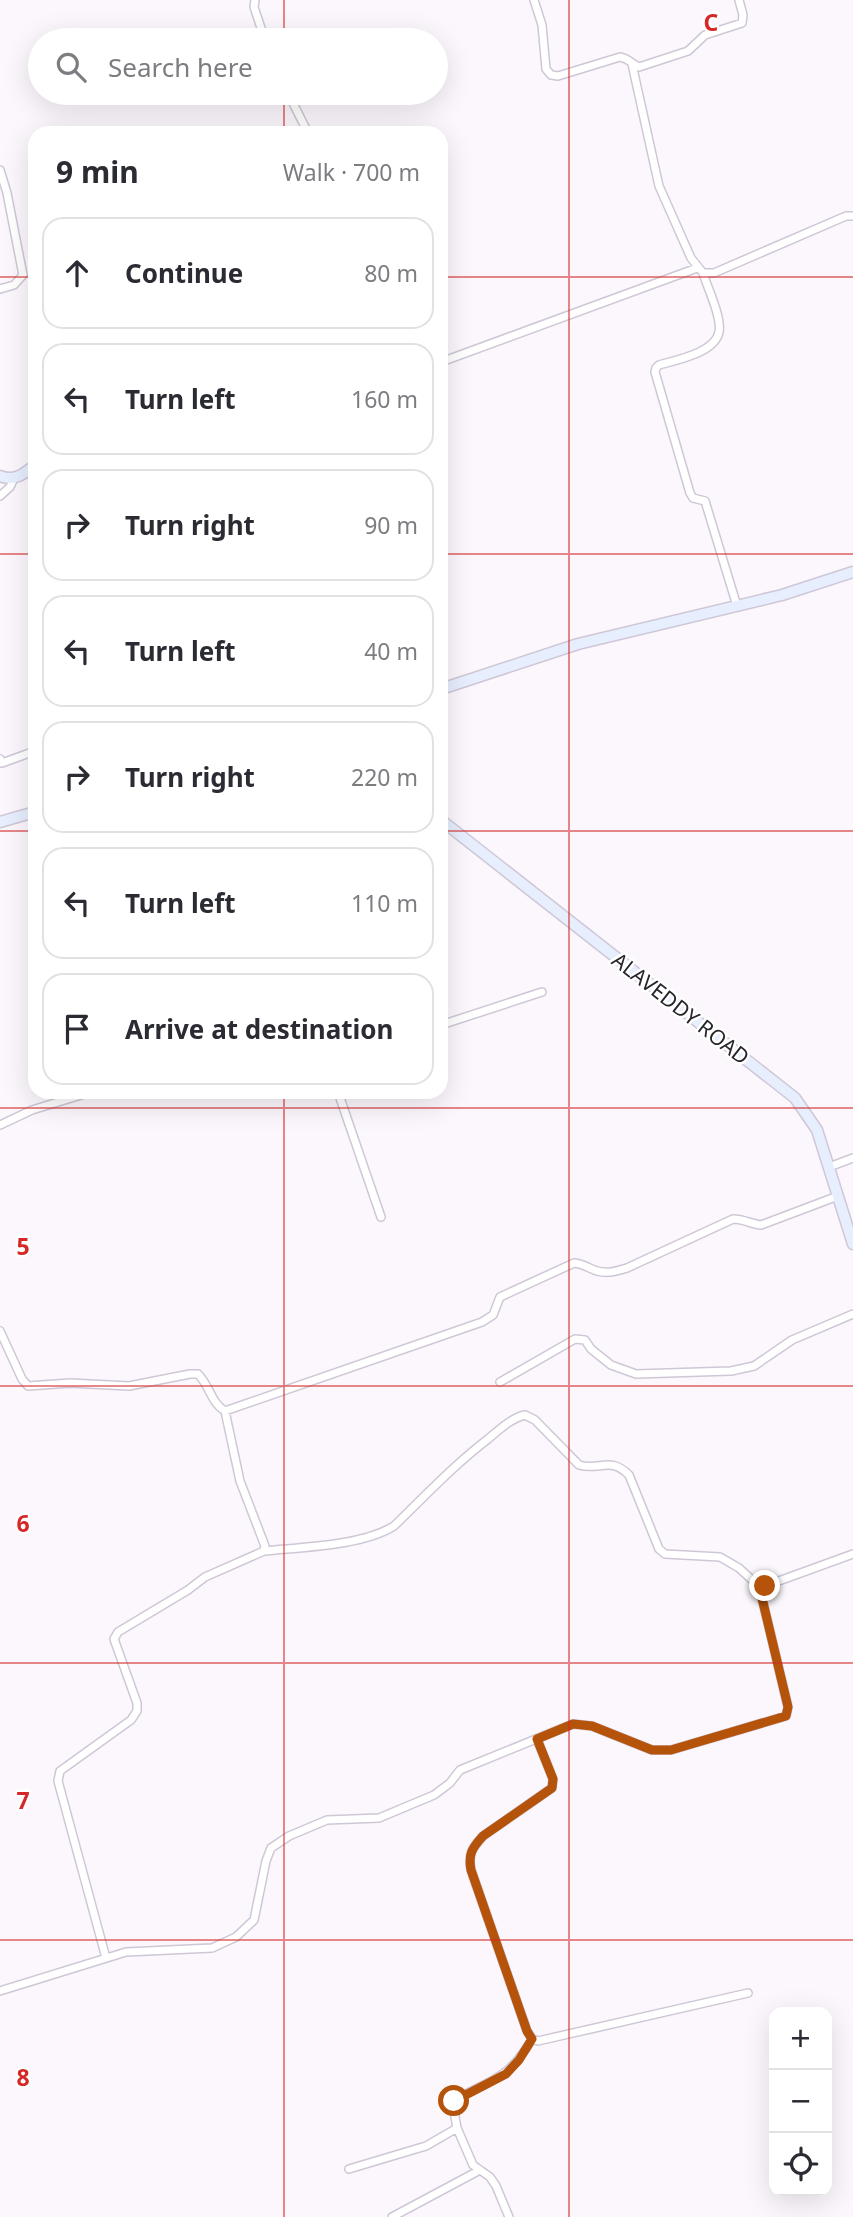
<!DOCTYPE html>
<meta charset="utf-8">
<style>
:root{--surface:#fff;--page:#f2f2f3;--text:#2b2b33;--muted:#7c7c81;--line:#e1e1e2}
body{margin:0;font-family:"Noto Sans",sans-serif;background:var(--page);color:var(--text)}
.controls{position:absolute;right:21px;bottom:21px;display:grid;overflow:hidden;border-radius:14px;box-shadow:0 7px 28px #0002}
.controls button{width:63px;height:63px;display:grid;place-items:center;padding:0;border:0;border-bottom:2px solid var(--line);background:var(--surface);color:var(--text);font:35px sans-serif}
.stop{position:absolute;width:21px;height:21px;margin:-16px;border:5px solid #b45309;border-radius:50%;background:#fff}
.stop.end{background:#b45309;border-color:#fff;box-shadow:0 2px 7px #0008}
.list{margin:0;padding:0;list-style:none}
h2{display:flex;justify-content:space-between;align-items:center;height:91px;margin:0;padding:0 28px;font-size:30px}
h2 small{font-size:23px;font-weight:400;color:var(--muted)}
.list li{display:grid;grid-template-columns:46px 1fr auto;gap:21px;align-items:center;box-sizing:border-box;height:112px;margin:0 14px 14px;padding:0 14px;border:2px solid var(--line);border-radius:21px}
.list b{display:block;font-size:26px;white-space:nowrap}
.list em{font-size:23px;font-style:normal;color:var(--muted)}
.icon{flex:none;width:38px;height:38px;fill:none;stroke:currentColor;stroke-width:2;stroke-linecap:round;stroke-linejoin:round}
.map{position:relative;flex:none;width:853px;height:2217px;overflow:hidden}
.search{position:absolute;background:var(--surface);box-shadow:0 7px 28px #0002;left:28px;top:28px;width:420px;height:77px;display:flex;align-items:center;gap:18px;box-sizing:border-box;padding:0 24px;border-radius:38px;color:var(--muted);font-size:26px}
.panel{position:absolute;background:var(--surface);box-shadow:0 7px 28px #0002;left:28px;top:126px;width:420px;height:973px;border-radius:21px}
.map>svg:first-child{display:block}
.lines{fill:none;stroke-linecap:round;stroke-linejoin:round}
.street-casing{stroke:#cfc7d6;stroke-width:10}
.secondary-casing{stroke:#cfc7d6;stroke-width:13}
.street{stroke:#fff;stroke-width:7}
.secondary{stroke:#e7eefe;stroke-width:10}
.route{stroke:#b45309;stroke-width:9}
.grid{fill:none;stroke:#d62828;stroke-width:2;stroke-opacity:0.55}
.labels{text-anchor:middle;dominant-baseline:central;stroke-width:5;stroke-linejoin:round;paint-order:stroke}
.street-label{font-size:21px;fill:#27242a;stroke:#fff}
.grid-label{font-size:23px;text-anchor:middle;font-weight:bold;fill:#d62828;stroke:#fff;stroke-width:5;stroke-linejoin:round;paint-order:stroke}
</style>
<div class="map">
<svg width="853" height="2217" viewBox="0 0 853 2217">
<rect width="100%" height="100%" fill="#fbf7fd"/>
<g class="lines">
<!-- street casing -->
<g class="street-casing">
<path id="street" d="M255 0 254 7 265 40
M534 0 542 25 546 69 551 75 558 76 620 57C628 58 632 64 639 67L688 51 705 35 742 23 743 15 739 0
M632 64 659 186 691 258 703 273H714L846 216H853
M288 93 308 133
M0 170 7 193 23 275 14 285 0 289
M703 273C707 287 722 317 719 332 715 353 676 360 659 365L656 368 655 372 690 493 693 498 705 501 737 606
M441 362 697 268
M0 496 10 487 14 478
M0 759 2 763 35 751
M441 1025 542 992
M338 1092 381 1217
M0 1125 32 1110 91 1092
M829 1167 853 1158
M0 1331 22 1379 28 1386 70 1383 129 1386 190 1374H198C210 1386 211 1403 225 1411L482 1322 493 1315 500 1297 574 1263C584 1264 588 1268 597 1271 608 1274 617 1271 627 1268L733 1219C744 1219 751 1224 761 1225L838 1196
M500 1382 575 1339 585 1340 591 1349 611 1365 636 1374 731 1371 754 1366 792 1340 853 1314
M264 1551C302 1547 362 1546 394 1526 426 1495 453 1466 488 1439 499 1430 511 1418 525 1415L535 1420 579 1465C600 1471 610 1456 629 1475L659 1549 665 1554 720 1557 739 1568 763 1590
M537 1739 553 1779 552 1788 483 1836C472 1848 468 1854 471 1870L527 2031 532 2039 538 2041 748 1993
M106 1958 58 1781 60 1771 131 1720 137 1711V1703L114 1639 118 1632 188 1590 205 1577 264 1551 265 1546 240 1481 225 1411
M0 1991 126 1952 212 1948 236 1937 254 1920 266 1861 271 1848 289 1836 327 1820 379 1818 434 1795 450 1783 460 1770 573 1724 592 1726 652 1750H671L786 1716 788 1707 761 1594 765 1586 853 1554
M349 2169 426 2146 457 2128
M392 2217 480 2170
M509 2217 496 2186 490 2177 473 2165 457 2128 453 2105 458 2098C495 2079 510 2077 532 2039"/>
</g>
<!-- secondary casing -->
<g class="secondary-casing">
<path id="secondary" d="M0 476C14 482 24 474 35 465
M441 689 578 644 782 595 853 572
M441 820 795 1098 817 1130 853 1244
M0 822 35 812"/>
</g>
<!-- street -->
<use href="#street" class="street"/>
<!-- secondary -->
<use href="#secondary" class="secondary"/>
</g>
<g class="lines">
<!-- route -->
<path class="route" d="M454 2101 506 2074 519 2060 532 2039 527 2031 471 1870C468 1854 472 1848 483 1836L552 1788 553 1779 537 1739 573 1724 592 1726 652 1750H671L786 1716 788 1707 761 1594 765 1586"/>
</g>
<!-- grid -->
<path class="grid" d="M284 0V40M569 0V2217M284 93V133M0 277H35M441 277H853M0 554H35M441 554H853M0 831H35M441 831H853M284 1092V2217M0 1108H853M0 1386H853M0 1663H853M0 1940H853"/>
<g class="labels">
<!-- street labels -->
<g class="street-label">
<text transform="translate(681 1008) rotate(38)">ALAVEDDY ROAD</text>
</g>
</g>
<g class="grid-label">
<text x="711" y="31">C</text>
<text x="23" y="1255">5</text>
<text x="23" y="1532">6</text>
<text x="23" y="1809">7</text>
<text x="23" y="2086">8</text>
</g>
</svg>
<div class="controls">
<button>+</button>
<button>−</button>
<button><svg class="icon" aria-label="locate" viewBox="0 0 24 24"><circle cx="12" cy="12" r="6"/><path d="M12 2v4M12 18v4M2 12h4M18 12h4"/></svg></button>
</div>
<div class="stop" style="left:454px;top:2101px"></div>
<div class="stop end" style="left:765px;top:1586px"></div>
<div class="search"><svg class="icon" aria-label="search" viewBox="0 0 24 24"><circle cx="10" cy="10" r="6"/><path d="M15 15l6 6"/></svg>Search here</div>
<section class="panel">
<h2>9 min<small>Walk · 700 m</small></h2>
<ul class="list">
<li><svg class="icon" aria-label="ahead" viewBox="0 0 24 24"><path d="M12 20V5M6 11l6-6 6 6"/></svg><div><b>Continue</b></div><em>80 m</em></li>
<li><svg class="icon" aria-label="left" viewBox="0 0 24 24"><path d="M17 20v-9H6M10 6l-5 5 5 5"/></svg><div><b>Turn left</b></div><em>160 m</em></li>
<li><svg class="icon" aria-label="right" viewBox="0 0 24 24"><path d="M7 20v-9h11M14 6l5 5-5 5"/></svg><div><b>Turn right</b></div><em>90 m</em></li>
<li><svg class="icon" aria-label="left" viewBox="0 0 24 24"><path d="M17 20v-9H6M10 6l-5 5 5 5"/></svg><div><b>Turn left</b></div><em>40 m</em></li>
<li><svg class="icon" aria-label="right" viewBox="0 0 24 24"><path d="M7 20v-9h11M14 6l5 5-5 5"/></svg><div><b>Turn right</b></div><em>220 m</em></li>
<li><svg class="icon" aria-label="left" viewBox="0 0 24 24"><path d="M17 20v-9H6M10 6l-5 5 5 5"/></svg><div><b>Turn left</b></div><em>110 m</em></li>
<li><svg class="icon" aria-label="arrive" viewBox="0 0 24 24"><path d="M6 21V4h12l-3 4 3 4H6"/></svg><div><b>Arrive at destination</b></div></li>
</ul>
</section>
</div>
